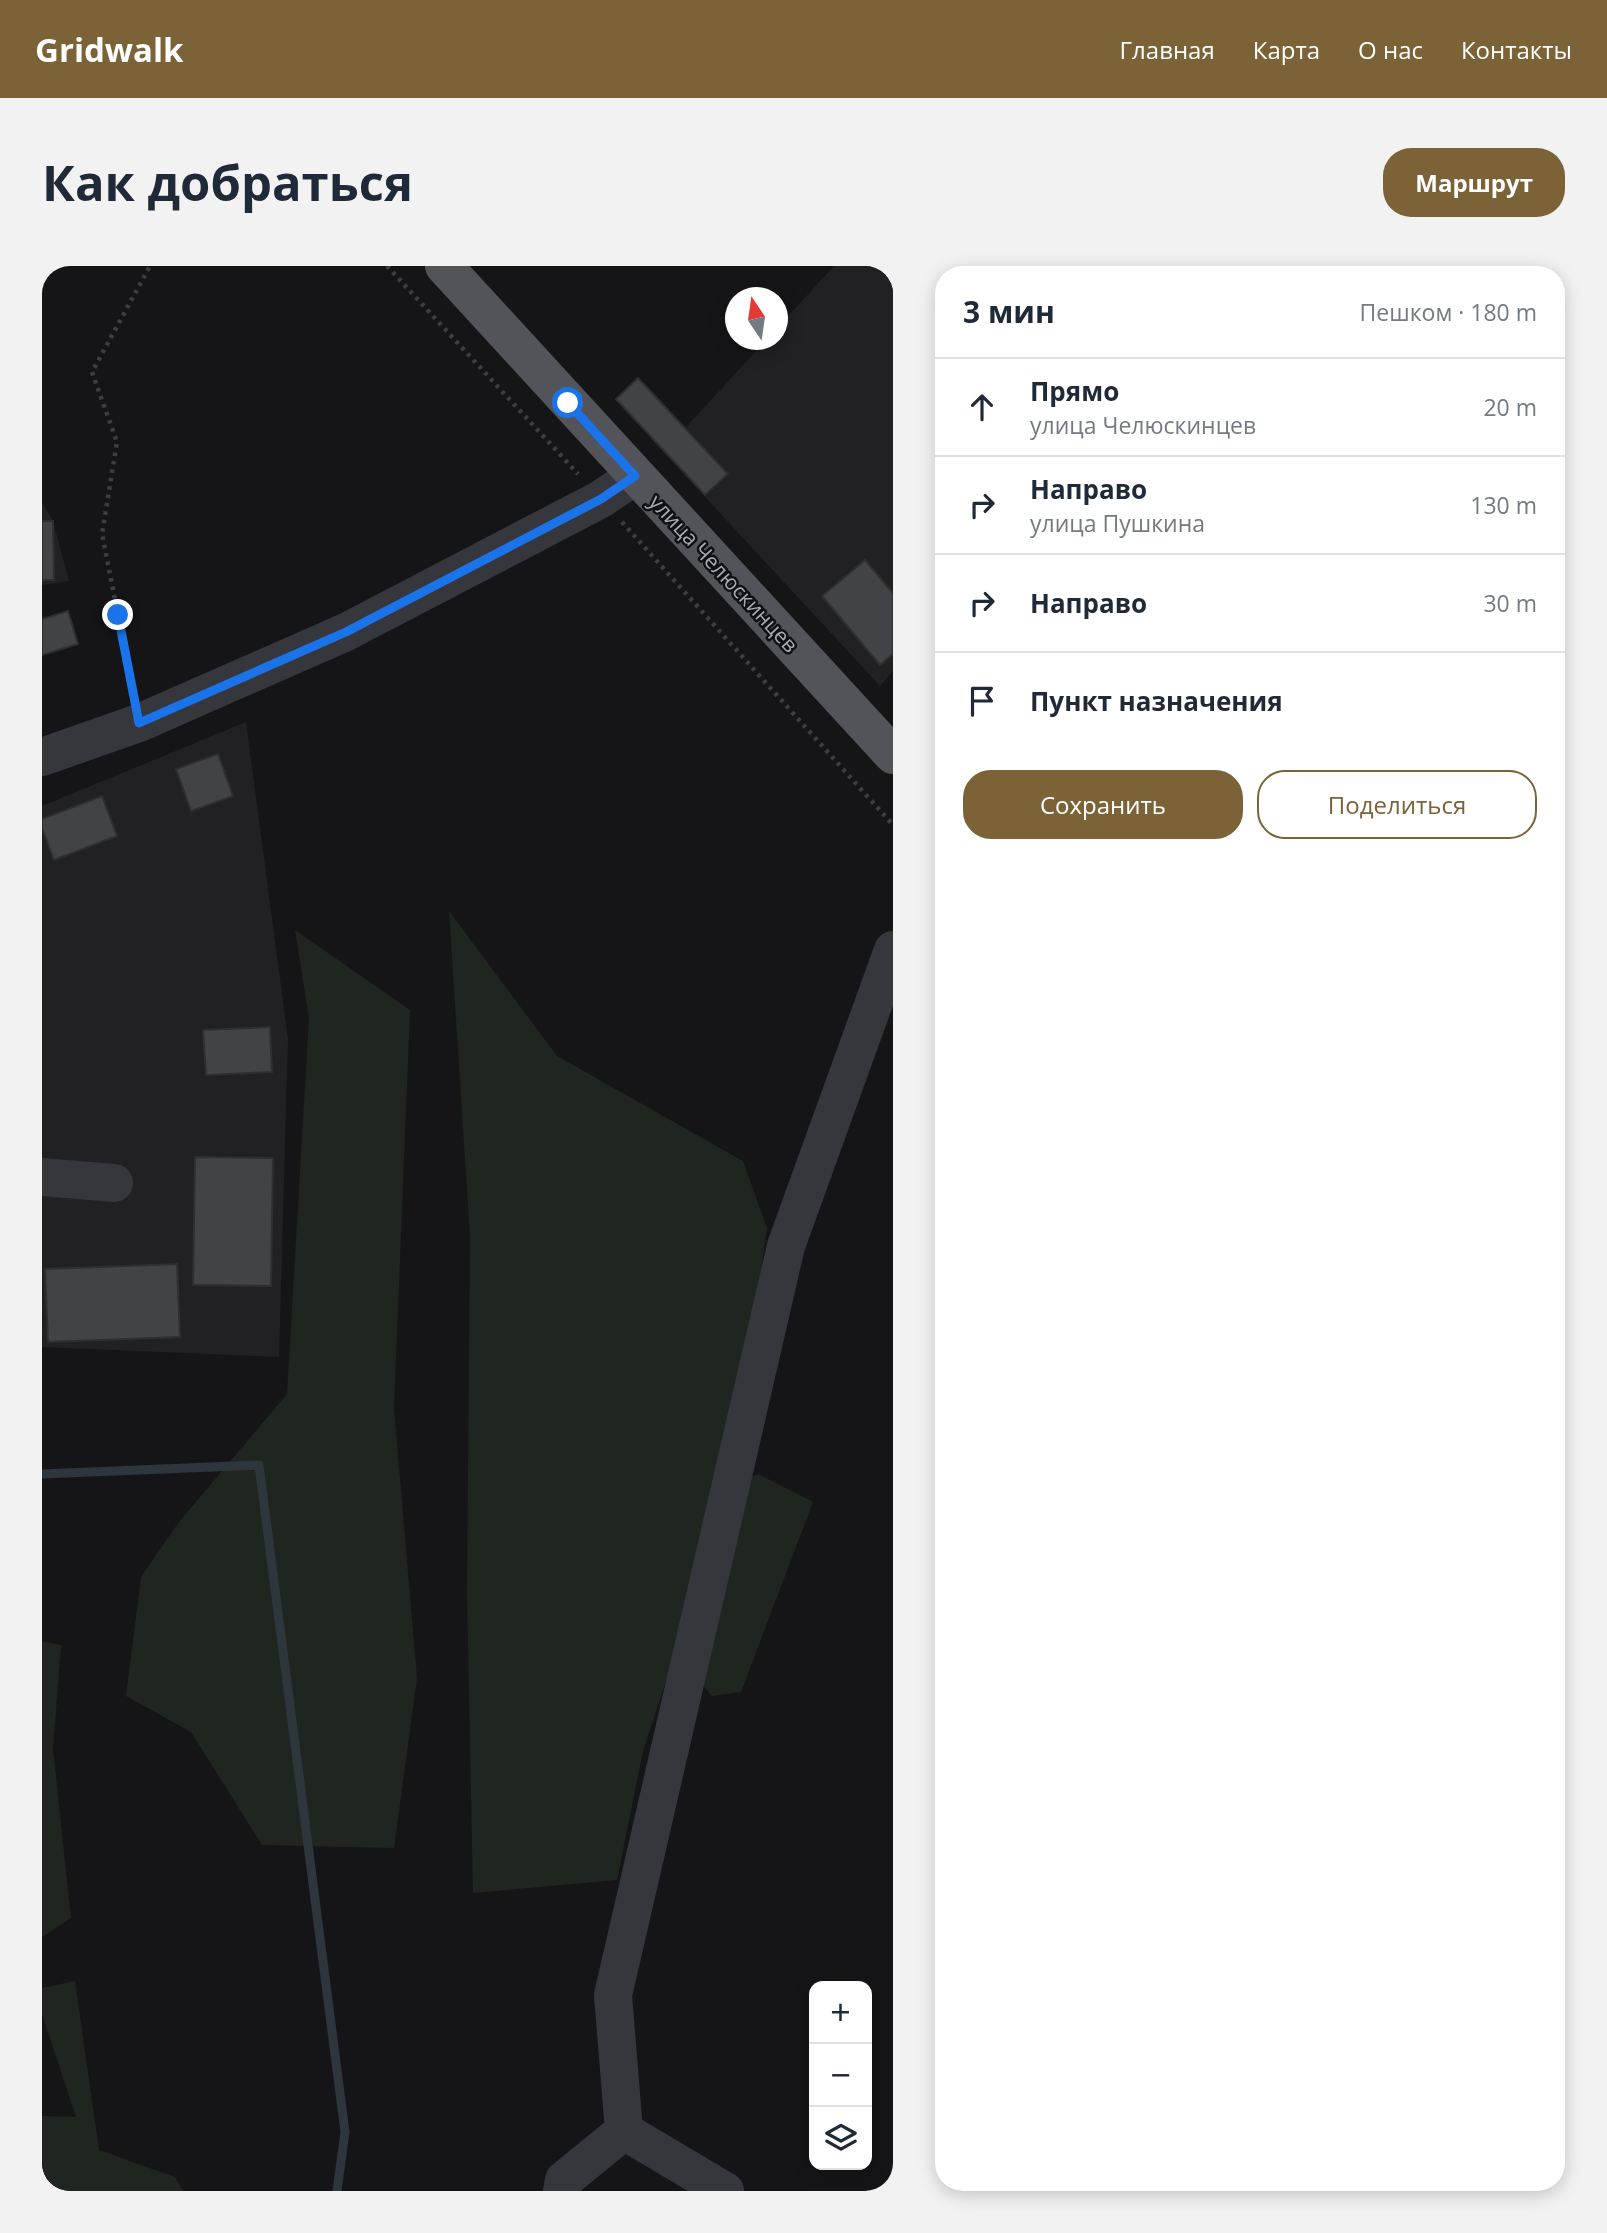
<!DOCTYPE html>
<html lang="ru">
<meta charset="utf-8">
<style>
:root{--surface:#fff;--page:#f2f2f3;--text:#1f2937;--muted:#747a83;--line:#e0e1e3;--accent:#7c6237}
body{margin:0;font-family:"Open Sans",sans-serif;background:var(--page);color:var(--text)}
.controls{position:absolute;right:21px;bottom:21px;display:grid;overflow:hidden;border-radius:14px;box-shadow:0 4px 18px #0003}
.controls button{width:63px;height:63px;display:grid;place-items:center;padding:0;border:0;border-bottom:2px solid var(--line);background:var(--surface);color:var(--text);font:35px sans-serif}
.compass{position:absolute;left:683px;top:21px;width:63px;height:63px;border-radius:50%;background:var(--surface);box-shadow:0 4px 18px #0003;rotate:347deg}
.stop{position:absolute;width:21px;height:21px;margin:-16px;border:5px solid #1a73e8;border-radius:50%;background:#fff}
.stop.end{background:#1a73e8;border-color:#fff;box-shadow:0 2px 7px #0008}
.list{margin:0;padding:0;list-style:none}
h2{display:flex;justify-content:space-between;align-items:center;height:91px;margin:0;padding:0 28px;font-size:30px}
h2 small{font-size:23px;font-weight:400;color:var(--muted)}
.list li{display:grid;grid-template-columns:46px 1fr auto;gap:21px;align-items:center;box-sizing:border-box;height:98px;padding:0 28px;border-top:2px solid var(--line)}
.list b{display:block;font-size:26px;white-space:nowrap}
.list p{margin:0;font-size:23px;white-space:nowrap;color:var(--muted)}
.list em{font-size:23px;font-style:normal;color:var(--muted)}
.actions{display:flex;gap:14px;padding:21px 28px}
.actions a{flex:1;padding:16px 0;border:2px solid var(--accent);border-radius:28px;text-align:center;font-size:24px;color:var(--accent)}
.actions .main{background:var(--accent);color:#fff}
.icon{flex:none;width:38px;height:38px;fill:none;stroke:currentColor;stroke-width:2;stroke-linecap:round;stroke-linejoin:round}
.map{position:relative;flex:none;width:851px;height:1925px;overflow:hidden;border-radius:28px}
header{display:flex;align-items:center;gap:42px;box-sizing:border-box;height:98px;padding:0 35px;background:var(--accent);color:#fff}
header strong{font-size:33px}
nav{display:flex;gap:38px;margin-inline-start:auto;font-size:24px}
.intro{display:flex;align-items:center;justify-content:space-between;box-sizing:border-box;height:168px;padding:0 42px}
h1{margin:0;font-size:49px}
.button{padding:18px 32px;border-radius:28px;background:var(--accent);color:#fff;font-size:24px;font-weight:700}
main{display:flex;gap:42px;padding:0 42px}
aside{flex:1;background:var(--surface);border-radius:28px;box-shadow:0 4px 18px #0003}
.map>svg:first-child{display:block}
.built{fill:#212124}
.green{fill:#1f2620}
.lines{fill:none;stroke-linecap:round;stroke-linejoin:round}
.stream{stroke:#2d363c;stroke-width:9}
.building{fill:#414347;stroke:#2f2f33;stroke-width:2}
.path{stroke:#3c3e43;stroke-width:4.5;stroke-dasharray:3.5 5;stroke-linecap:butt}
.minor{stroke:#36373c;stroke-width:38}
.major{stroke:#52545a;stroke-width:38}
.route{stroke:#1a73e8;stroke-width:9}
.labels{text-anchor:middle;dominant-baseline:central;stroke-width:5;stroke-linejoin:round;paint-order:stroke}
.street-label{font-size:21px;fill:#a7adb6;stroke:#101012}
</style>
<header>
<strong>Gridwalk</strong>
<nav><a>Главная</a><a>Карта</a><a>О нас</a><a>Контакты</a></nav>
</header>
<div class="intro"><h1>Как добраться</h1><a class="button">Маршрут</a></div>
<main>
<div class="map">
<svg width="851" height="1925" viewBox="0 0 851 1925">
<rect width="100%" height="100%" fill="#151517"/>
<!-- built -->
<path class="built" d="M792 0H851V405L838 420 663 231 687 208 644 161 724 74H736V61Z
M0 236 11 255 27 315 0 319Z
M204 456 246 773 237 1091 0 1081V540Z"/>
<!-- green -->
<path class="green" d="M407 645 515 790 701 895 725 962 688 1219 716 1208 771 1236 699 1426 670 1430 648 1404 640 1366 601 1485 575 1614 431 1627 425 1327 428 970Z
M253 664 368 744 352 1142 375 1412 352 1582 220 1579 149 1466 84 1430 99 1311 137 1256 245 1128 267 752Z
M0 1375 19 1379 11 1483 29 1652 0 1671Z
M33 1715 57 1884 133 1911 141 1925H0V1850L34 1851 0 1748V1722Z"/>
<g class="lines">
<!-- stream -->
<path class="stream" d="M0 1208 217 1199 303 1866 295 1925"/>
</g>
<!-- building -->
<path class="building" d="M596 112 686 208 663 229 574 133Z
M0 255H11L12 314H0Z
M823 294 851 327V388L838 399 780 330Z
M26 345 36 378 0 389V353Z
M176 488 191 530 149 545 134 503Z
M60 530 75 570 12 594 0 562V553Z
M228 761 230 806 164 809 161 764Z
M153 891 231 892 229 1020 151 1019Z
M135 998 138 1071 6 1076 3 1003Z"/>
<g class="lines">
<!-- path -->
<path class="path" d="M345 0 536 208
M580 256 851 559
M91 424 60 268 75 176 50 106 108 0"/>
<!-- minor -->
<path class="minor" d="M0 491 97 457 304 366 559 233 593 210
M0 911 72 917
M582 1865 571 1729 744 980 851 684
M582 1865 683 1925
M520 1925 522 1914 582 1865"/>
<!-- major -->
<path class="major" d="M402 0 851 489"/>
</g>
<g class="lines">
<!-- route -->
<path class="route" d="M76 349 97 457 304 366 559 233 593 210 526 137"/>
</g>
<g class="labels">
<!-- street labels -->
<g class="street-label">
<text transform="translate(682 307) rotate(47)">улица Челюскинцев</text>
</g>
</g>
</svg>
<div class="controls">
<button>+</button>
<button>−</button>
<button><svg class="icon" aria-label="layers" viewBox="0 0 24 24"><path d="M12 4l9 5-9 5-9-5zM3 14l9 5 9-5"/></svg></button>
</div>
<svg class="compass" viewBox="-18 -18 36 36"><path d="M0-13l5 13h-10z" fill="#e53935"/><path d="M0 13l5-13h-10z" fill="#747a83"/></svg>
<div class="stop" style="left:526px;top:137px"></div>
<div class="stop end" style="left:76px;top:349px"></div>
</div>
<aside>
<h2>3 мин<small>Пешком · 180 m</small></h2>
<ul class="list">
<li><svg class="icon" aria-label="ahead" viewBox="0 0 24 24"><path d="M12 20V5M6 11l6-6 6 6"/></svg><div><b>Прямо</b><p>улица Челюскинцев</p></div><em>20 m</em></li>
<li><svg class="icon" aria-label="right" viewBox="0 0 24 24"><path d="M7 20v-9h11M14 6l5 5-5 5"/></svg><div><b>Направо</b><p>улица Пушкина</p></div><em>130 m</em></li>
<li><svg class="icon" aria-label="right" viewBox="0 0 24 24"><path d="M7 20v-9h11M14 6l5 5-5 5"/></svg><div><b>Направо</b></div><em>30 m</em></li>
<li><svg class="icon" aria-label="arrive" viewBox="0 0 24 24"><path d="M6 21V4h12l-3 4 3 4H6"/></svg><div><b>Пункт назначения</b></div></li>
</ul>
<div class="actions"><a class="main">Сохранить</a><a>Поделиться</a></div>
</aside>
</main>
